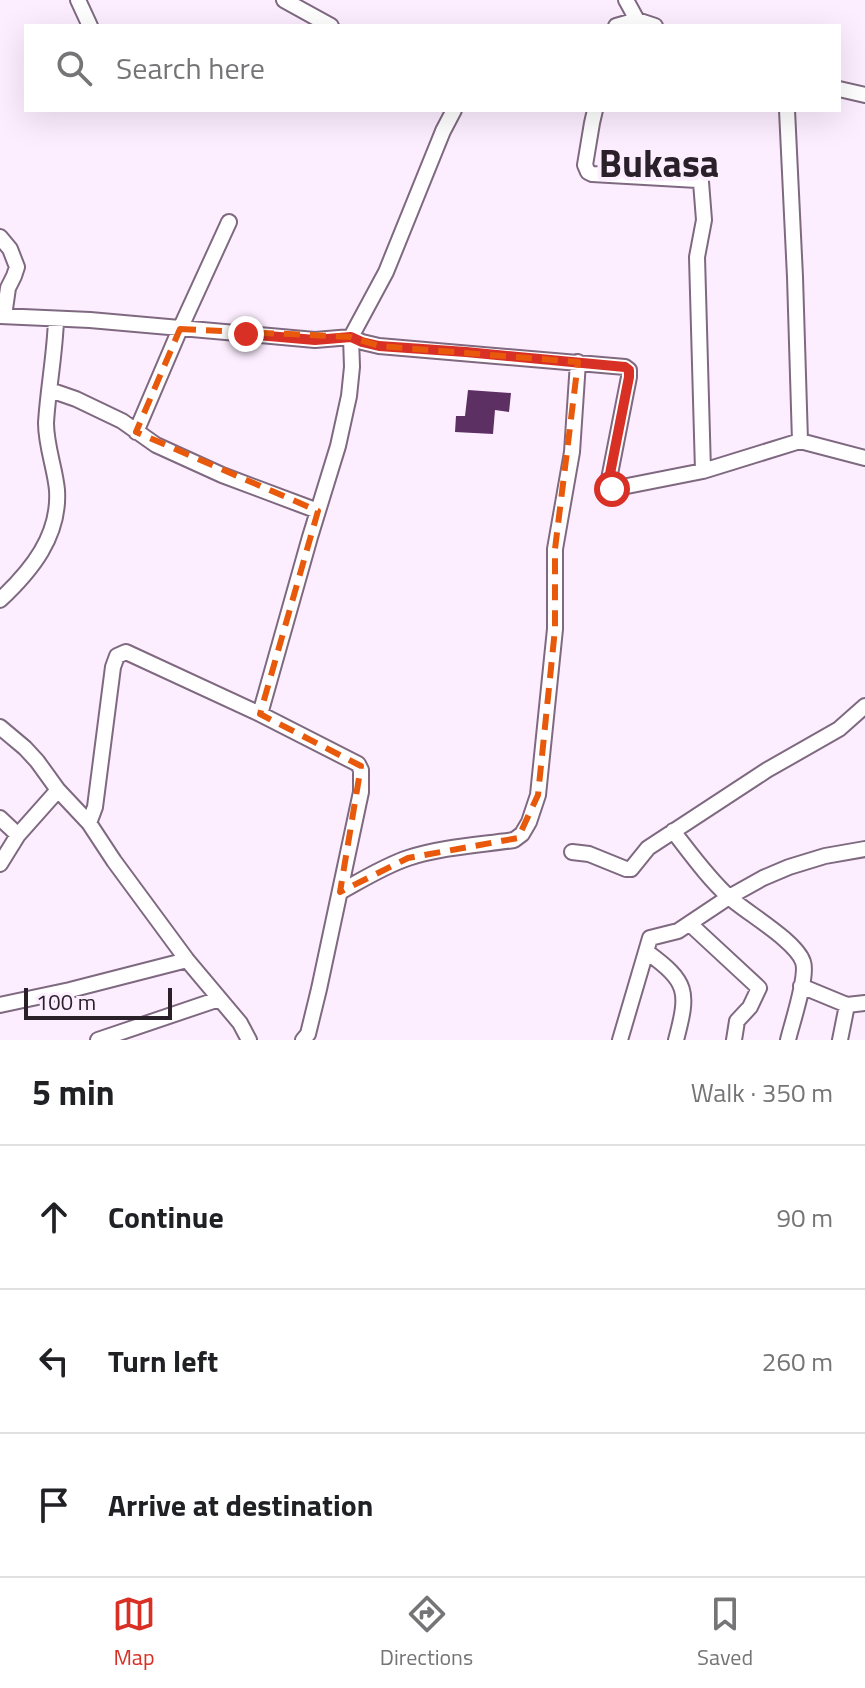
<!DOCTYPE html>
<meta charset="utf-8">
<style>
:root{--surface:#fff;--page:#f6f6f6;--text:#202124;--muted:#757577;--line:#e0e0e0;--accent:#d93025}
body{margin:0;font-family:"Titillium Web",sans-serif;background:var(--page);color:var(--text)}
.scale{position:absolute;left:24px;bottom:20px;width:148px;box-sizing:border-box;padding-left:8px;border:4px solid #29202a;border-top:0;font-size:22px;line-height:28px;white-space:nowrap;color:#29202a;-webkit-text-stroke:6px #fdeeff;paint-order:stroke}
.stop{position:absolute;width:24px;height:24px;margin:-18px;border:6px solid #d93025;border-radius:50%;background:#fff}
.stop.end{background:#d93025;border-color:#fff;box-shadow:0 2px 8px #0008}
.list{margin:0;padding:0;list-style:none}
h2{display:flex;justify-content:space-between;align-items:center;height:104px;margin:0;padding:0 32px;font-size:34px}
h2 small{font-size:26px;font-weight:400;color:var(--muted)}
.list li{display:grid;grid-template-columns:52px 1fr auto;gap:24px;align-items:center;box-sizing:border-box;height:144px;padding:0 32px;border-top:2px solid var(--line)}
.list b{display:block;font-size:30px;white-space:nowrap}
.list em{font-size:26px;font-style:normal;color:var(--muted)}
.icon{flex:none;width:44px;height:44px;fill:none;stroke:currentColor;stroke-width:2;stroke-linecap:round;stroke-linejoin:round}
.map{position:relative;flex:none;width:865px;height:1040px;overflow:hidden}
.search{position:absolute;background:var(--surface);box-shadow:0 8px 32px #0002;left:24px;right:24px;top:24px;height:88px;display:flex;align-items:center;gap:20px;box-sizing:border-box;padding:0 28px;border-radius:0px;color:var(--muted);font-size:30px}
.sheet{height:536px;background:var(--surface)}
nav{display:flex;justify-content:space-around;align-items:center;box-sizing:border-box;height:112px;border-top:2px solid var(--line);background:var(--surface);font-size:22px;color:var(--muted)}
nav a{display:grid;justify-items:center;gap:4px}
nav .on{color:var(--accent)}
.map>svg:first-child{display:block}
.building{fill:#5d3063}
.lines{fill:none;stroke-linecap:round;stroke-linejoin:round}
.minor-casing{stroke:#7f6981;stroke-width:18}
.minor{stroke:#fff;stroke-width:14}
.route{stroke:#d93025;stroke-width:10}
.marked{fill:none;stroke:#e8590c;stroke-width:6;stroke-dasharray:16 10;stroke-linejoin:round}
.labels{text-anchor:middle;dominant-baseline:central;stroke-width:8;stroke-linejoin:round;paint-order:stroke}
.district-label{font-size:38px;font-weight:bold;fill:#29202a;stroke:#fdeeff}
</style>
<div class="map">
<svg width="865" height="1040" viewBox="0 0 865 1040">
<rect width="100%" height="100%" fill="#fdeeff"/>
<!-- building -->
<path class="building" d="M468 390 511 393 509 412 495 410 493 434 455 432 456 416H465Z"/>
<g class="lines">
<!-- minor casing -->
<g class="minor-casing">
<path id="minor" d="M78 0 90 26
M284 0 331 26
M626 0 637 20
M637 20 655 26
M616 26 637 20
M839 89 865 95
M595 110 592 123 585 165 588 172 592 174 697 180 701 182 704 220 697 257 703 471
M787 110 795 277 800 441
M0 237 10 249 17 267 14 276 8 288 4 316
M0 316 90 320 315 340 351 337 362 342 379 346 625 367 629 370V377L608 484 612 489 703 471 800 441 865 458
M50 390 76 399 122 421 156 445 222 475 318 511
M136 432 180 329 229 222
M0 600C31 571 60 536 57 490 55 468 46 446 46 423 48 389 55 354 56 319
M260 714 310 537 338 446 349 396 352 367 351 337 386 272 443 131 454 110
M0 727 25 748 37 761 58 790 89 823 114 861 187 960 240 1023 249 1040
M0 818 18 835
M89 823 95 807 113 667 117 656 126 652 260 714 358 764 361 770V792L319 989 308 1034 303 1040
M673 831C691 854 708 878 729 897 747 913 796 941 803 962 808 976 792 1023 788 1040
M572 852 589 854 626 869H631L648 848 767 770 839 729 865 706
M0 864 18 835 58 790
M340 892C362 880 384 866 408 858 441 847 479 845 514 840L522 834 529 822 538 795 555 629V549L572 452 578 362
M690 924 759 988 750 1007 737 1021 734 1040
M647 952C688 982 689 991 676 1040
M801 986 847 1005 840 1040
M0 1005 70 990 187 960
M847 1005 865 1003
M98 1040 219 999
M620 1040 650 938 678 931 729 897 763 878 789 867 825 856 865 849"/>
</g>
<!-- minor -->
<use href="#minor" class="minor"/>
</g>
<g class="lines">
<!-- route -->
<path class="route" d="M246 334 315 340 351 337 362 342 379 346 466 352 625 367 629 370V377L608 484 612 489"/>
</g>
<!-- marked area -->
<path class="marked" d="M180 329 351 337 379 346 578 362 555 549V629L538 795 518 838 408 858 340 892 361 766 260 714 318 511 136 432Z"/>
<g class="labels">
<!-- district labels -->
<g class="district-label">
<text x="659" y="163">Bukasa</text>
</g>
</g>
</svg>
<div class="scale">100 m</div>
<div class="stop" style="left:612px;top:489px"></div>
<div class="stop end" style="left:246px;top:334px"></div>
<div class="search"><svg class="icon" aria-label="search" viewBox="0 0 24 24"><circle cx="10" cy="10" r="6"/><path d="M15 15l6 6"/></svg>Search here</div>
</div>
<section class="sheet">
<h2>5 min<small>Walk · 350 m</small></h2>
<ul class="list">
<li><svg class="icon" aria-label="ahead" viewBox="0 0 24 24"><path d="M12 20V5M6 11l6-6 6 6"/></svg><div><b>Continue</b></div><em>90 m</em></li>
<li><svg class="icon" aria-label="left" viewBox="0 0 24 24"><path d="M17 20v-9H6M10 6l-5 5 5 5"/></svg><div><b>Turn left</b></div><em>260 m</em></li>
<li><svg class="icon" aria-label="arrive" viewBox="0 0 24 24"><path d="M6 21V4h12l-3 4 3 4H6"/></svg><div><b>Arrive at destination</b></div></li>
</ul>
</section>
<nav>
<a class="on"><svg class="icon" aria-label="map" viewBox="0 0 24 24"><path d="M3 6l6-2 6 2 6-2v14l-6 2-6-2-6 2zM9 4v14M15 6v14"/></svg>Map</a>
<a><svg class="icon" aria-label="directions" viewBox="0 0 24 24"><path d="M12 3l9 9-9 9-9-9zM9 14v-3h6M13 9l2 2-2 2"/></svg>Directions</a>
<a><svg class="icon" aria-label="saved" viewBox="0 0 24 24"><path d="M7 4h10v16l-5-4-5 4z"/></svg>Saved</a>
</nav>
